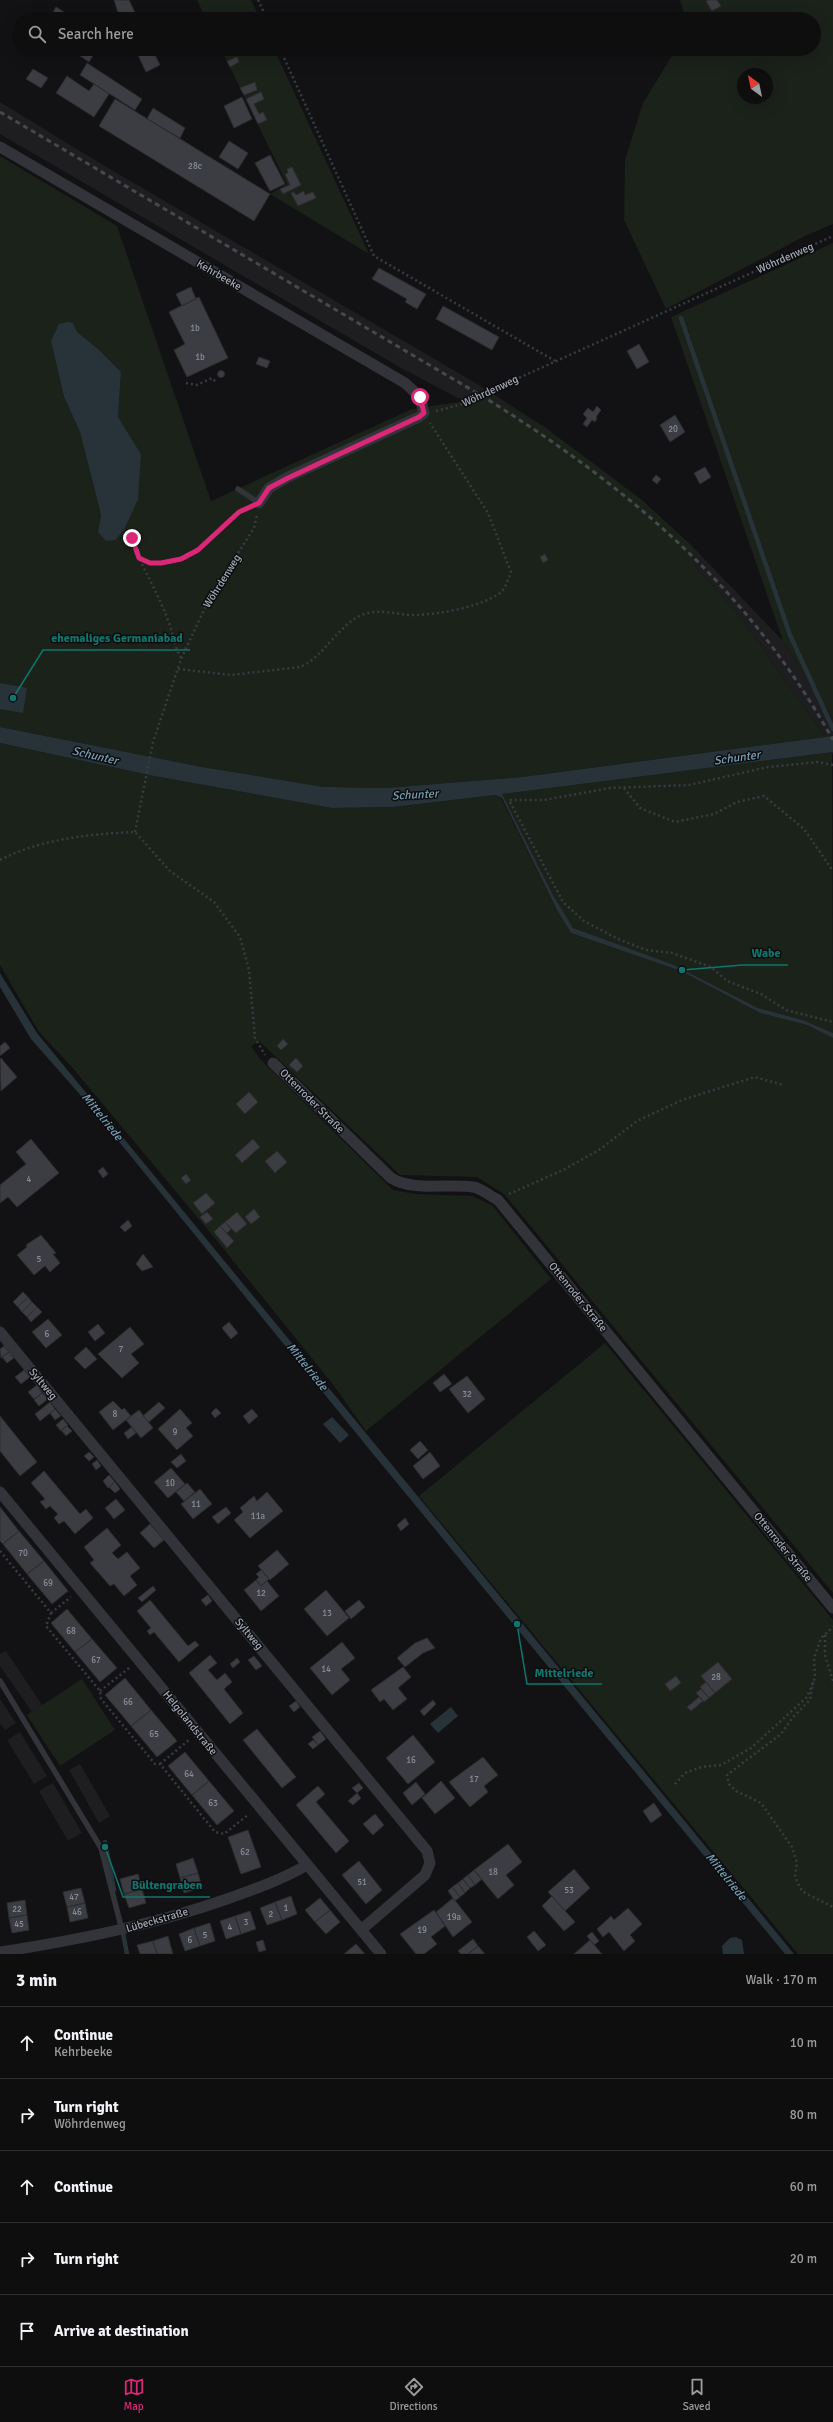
<!DOCTYPE html>
<meta charset="utf-8">
<style>
:root{--surface:#0e0e0f;--page:#171718;--text:#f1f3f6;--muted:#9b9c9e;--line:#2e2e2f;--accent:#db2777}
body{margin:0;font-family:Signika,sans-serif;background:var(--page);color:var(--text)}
.compass{position:absolute;left:737px;top:68px;width:36px;height:36px;border-radius:50%;background:var(--surface);box-shadow:0 4px 16px #0002;rotate:327deg}
.stop{position:absolute;width:12px;height:12px;margin:-9px;border:3px solid #db2777;border-radius:50%;background:#fff}
.stop.end{background:#db2777;border-color:#fff;box-shadow:0 1px 4px #0008}
.list{margin:0;padding:0;list-style:none}
h2{display:flex;justify-content:space-between;align-items:center;height:52px;margin:0;padding:0 16px;font-size:17px}
h2 small{font-size:13px;font-weight:400;color:var(--muted)}
.list li{display:grid;grid-template-columns:26px 1fr auto;gap:12px;align-items:center;box-sizing:border-box;height:72px;padding:0 16px;border-top:1px solid var(--line)}
.list b{display:block;font-size:15px;white-space:nowrap}
.list p{margin:0;font-size:13px;white-space:nowrap;color:var(--muted)}
.list em{font-size:13px;font-style:normal;color:var(--muted)}
.icon{flex:none;width:22px;height:22px;fill:none;stroke:currentColor;stroke-width:2;stroke-linecap:round;stroke-linejoin:round}
.map{position:relative;flex:none;width:833px;height:1954px;overflow:hidden}
.search{position:absolute;background:var(--surface);box-shadow:0 4px 16px #0002;left:12px;right:12px;top:12px;height:44px;display:flex;align-items:center;gap:10px;box-sizing:border-box;padding:0 14px;border-radius:22px;color:var(--muted);font-size:15px}
.sheet{height:412px;background:var(--surface)}
nav{display:flex;justify-content:space-around;align-items:center;box-sizing:border-box;height:56px;border-top:1px solid var(--line);background:var(--surface);font-size:11px;color:var(--muted)}
nav a{display:grid;justify-items:center;gap:2px}
nav .on{color:var(--accent)}
.map>svg:first-child{display:block}
.built{fill:#1e1e21}
.green{fill:#1a221a;fill-rule:evenodd}
.water{fill:#273338}
.lines{fill:none;stroke-linecap:round;stroke-linejoin:round}
.stream{stroke:#273338;stroke-width:4.5}
.building{fill:#3c3d42;stroke:#2c2c30}
.path{stroke:#383c40;stroke-width:2.5;stroke-dasharray:2 3;stroke-linecap:butt}
.lane{stroke:#323439;stroke-width:5.5}
.street{stroke:#323439;stroke-width:11}
.rail{stroke:#45494e;stroke-width:3;stroke-dasharray:5 4;stroke-linecap:butt}
.route{stroke:#db2777;stroke-width:5}
.labels{text-anchor:middle;dominant-baseline:central;stroke-width:3;stroke-linejoin:round;paint-order:stroke}
.number-label{font-size:9px;fill:#888f99}
.street-label{font-size:11px;fill:#a2aab6;stroke:#0d0d0f}
.water-label{font-size:12px;font-style:italic;fill:#759fb4;stroke:#0d0d0f}
.leader{fill:none;stroke:#0f766e;stroke-width:1.5}
.callout-dot{fill:#0f766e;stroke:#0d0d0f;stroke-width:1.5}
.callout-label{font-size:12px;text-anchor:middle;font-weight:bold;fill:#0f766e;stroke:#0d0d0f;stroke-width:3;stroke-linejoin:round;paint-order:stroke}
</style>
<div class="map">
<svg width="833" height="1954" viewBox="0 0 833 1954">
<rect width="100%" height="100%" fill="#121214"/>
<!-- built -->
<path class="built" d="M0 102 98 162 479 385 543 426 643 501 693 547 783 641 833 719V755L825 737 739 615 695 566 524 433 401 368 0 134Z
M6 1651 42 1705 32 1712 0 1666V1654Z
M0 1699 16 1723 5 1730 0 1723Z
M20 1732 47 1776 34 1784 7 1740Z
M80 1764 110 1816 99 1823 69 1770Z
M53 1783 82 1833 68 1841 39 1791Z"/>
<!-- green -->
<path class="green" d="M197 0H251L260 19H206Z
M680 0H833V224L805 236 666 309 624 220 625 160 643 103 676 49H814V19H686ZM743 74H767V98H743Z
M221 49H274L369 254 270 194 287 184Z
M0 156 117 226 211 501 412 409 492 397 543 426 594 464 643 501 693 547 695 566 739 615 825 737 522 777 386 788 324 787 202 767 0 727ZM73 323 77 332 121 372 118 417 141 454 98 532 101 515 80 432 64 397 51 341Z
M833 243V719L783 641 671 317Z
M0 743 154 776 332 808 393 807 494 795 501 798 557 910 571 933 681 971 760 1013 807 1025 833 1038V1593L504 1194 477 1177 400 1175 259 1041 251 1046 260 1059 393 1190 416 1194 472 1196 492 1205 551 1279 366 1431 335 1387 218 1242 71 1066 39 1032 0 965Z
M832 752 833 1033 803 1020 758 1008 674 965 577 931 570 924 553 895 501 794Z
M605 1343 833 1620V1954H798L419 1496Z
M82 1679 115 1730 60 1766 27 1715Z"/>
<!-- water -->
<path class="water" d="M68 322 73 323 77 332 99 350 121 372 118 417 141 454 138 499 124 530 115 540 106 541 98 532 101 515 80 432 64 397 51 341 59 324Z
M0 683 27 688 23 713 0 709Z
M0 727 202 767 324 787 386 788 522 777 833 736V752L502 794 553 895 573 928 674 965 758 1008 803 1020 833 1033V1038L807 1025 760 1013 681 971 571 933 557 910 502 798 495 795 393 807 332 808 154 776 0 743Z
M0 973 37 1033 794 1954H785L369 1449 90 1106 31 1039 0 987Z
M332 1417 349 1435 340 1443 323 1424Z
M451 1707 458 1716 438 1733 430 1724Z
M730 1938 736 1937 742 1940 744 1954H723L722 1946Z"/>
<g class="lines">
<!-- stream -->
<path class="stream" d="M681 318 790 635 833 729
M105 1842 114 1890
M122 1928 127 1954"/>
</g>
<!-- building -->
<path class="building" d="M114 0H129L138 19H120Z
M708 0H717L721 6 712 11 706 1Z
M56 7 75 19H49Z
M70 49H97L89 62Z
M135 49H152L160 65 146 72Z
M237 57 239 62 230 67 227 61Z
M87 63 142 99 135 110 80 75Z
M33 69 48 78 41 88 26 79Z
M67 76 89 91 94 84 109 94 94 117 56 93Z
M255 82 257 90 244 95 240 88Z
M261 92 264 99 254 104 259 114 263 112 267 120 258 124 246 99Z
M242 97 252 119 234 128 224 106Z
M115 99 270 194 254 221 99 126Z
M153 108 185 128 180 138 147 119Z
M229 141 248 153 238 169 219 157Z
M270 155 285 184 270 191 255 163Z
M292 167 301 185 283 194 280 189 290 185 285 174 288 173 287 169Z
M304 191 305 195 313 192 316 198 298 206 291 193 294 192 296 195Z
M379 268 426 294 417 309 405 302 407 299 372 279Z
M191 287 196 299 182 306 176 294Z
M199 297 228 358 187 377 174 350 185 344 169 312Z
M443 306 499 337 492 350 436 319Z
M639 344 649 362 637 369 627 351Z
M259 357 270 361 267 368 256 364Z
M217.5 374a3.5 3.5 0 1 1 7 0a3.5 3.5 0 1 1-7 0Z
M597 406 601 410 596 417 597 418 595 422 592 420 587 427 583 424 587 418 583 414 588 408 593 412Z
M675 415 685 432 670 442 660 425Z
M705 467 711 477 700 484 694 473Z
M656 475 661 479 657 484 652 480Z
M545 554 548 560 543 563 540 557Z
M283 1039 288 1044 281 1050 277 1046Z
M5 1042 10 1048 0 1056V1046Z
M1 1058 17 1077 1 1091 0 1059Z
M296 1058 303 1066 297 1072 289 1065Z
M249 1092 258 1102 245 1114 236 1104Z
M31 1139 59 1173 17 1207 8 1197 0 1203V1185L26 1164 16 1152Z
M253 1139 260 1147 242 1163 235 1155Z
M277 1151 287 1162 275 1173 265 1161Z
M103 1167 108 1174 103 1178 98 1171Z
M186 1174 191 1180 186 1184 181 1178Z
M206 1193 215 1203 202 1214 193 1203Z
M254 1209 260 1217 251 1224 245 1217Z
M207 1212 213 1219 206 1224 200 1217Z
M237 1212 247 1224 236 1233 225 1222Z
M128 1220 132 1226 125 1232 120 1227Z
M225 1222 231 1229 227 1233 220 1226Z
M220 1226 234 1241 227 1248 214 1232Z
M41 1235 56 1253 53 1254 60 1263 50 1272 45 1266 34 1275 17 1255 27 1247 26 1245Z
M143 1254 153 1267 142 1271 136 1264Z
M23 1292 28 1297 18 1307 13 1302Z
M28 1297 32 1302 22 1312 18 1307Z
M32 1302 37 1307 27 1317 22 1312Z
M37 1307 42 1312 31 1322 27 1317Z
M48 1319 62 1335 46 1348 32 1332Z
M229 1322 238 1333 231 1339 222 1328Z
M98 1324 105 1333 95 1341 88 1332Z
M130 1327 144 1344 131 1354 139 1363 122 1378 98 1354Z
M4 1346 9 1352 1 1358 0 1349Z
M86 1347 97 1359 85 1369 74 1358Z
M9 1352 14 1358 7 1363 2 1357Z
M24 1370 30 1377 21 1384 15 1377Z
M444 1374 452 1384 440 1392 433 1383Z
M467 1376 485 1399 468 1413 449 1389Z
M37 1385 42 1393 34 1399 28 1392Z
M42 1393 48 1399 39 1406 34 1400Z
M113 1401 122 1410 124 1408 131 1416 113 1430 99 1412Z
M50 1402 55 1409 40 1421 35 1414Z
M159 1402 165 1408 149 1422 143 1416Z
M216 1408 221 1413 215 1418 211 1413Z
M55 1409 61 1416 55 1420 50 1413Z
M180 1409 192 1423 186 1428 193 1436 177 1450 158 1429Z
M252 1409 258 1416 249 1424 243 1416Z
M139 1410 153 1428 141 1438 126 1420Z
M0 1416 37 1462 20 1476 0 1451Z
M63 1419 68 1425 61 1431 56 1425Z
M67 1426 72 1431 66 1436 61 1430Z
M132 1427 136 1433 128 1439 124 1433Z
M420 1441 428 1450 418 1459 410 1450Z
M89 1452 94 1457 89 1461 84 1456Z
M430 1452 440 1466 423 1479 413 1466Z
M181 1454 186 1461 177 1468 171 1462Z
M97 1460 101 1466 96 1470 92 1464Z
M171 1468 185 1484 168 1498 154 1482Z
M44 1471 80 1514 86 1509 93 1518 75 1534 64 1521 59 1524 54 1518 58 1514 50 1506 46 1509 40 1502 45 1499 31 1483Z
M109 1475 115 1482 108 1488 103 1481Z
M115 1482 120 1489 115 1493 109 1487Z
M187 1483 195 1492 184 1501 176 1492Z
M200 1489 212 1504 193 1519 181 1504Z
M267 1492 283 1511 250 1538 234 1520 243 1512 240 1508 254 1496 257 1501Z
M116 1499 125 1510 114 1519 105 1508Z
M0 1507 19 1531 3 1544 0 1541Z
M226 1507 231 1513 218 1524 212 1517Z
M405 1518 409 1524 401 1531 397 1525Z
M150 1524 164 1540 154 1548 140 1533Z
M107 1528 121 1545 112 1553 118 1559 127 1552 140 1568 130 1576 137 1585 124 1596 114 1584 110 1586 90 1563 94 1560 84 1547Z
M19 1531 44 1561 27 1574 3 1544Z
M277 1550 289 1564 270 1580 258 1566Z
M44 1561 68 1591 52 1604 27 1574Z
M261 1570 269 1579 261 1586 256 1580 259 1577 256 1574Z
M256 1580 261 1586 267 1581 279 1596 261 1611 244 1590Z
M153 1586 156 1590 142 1602 138 1598Z
M326 1590 349 1618 327 1636 304 1609Z
M208 1595 212 1601 206 1606 201 1600Z
M150 1600 188 1646 195 1641 199 1645 179 1662 154 1632 150 1635 147 1631 151 1628 137 1611Z
M359 1600 365 1607 351 1619 345 1611Z
M67 1609 92 1639 75 1652 51 1623Z
M427 1638 435 1648 423 1653 405 1667 397 1658 415 1643Z
M92 1639 117 1668 100 1682 75 1652Z
M342 1642 355 1658 341 1669 350 1680 332 1695 310 1668Z
M210 1655 217 1663 208 1670 217 1680 225 1673 232 1682 224 1689 243 1713 230 1724 189 1673Z
M254 1656 262 1666 256 1670 248 1660Z
M237 1658 240 1662 233 1668 230 1664Z
M718 1662 732 1679 715 1693 701 1676Z
M403 1667 411 1677 398 1688 407 1699 393 1710 384 1699 380 1702 371 1690Z
M676 1676 681 1683 670 1691 665 1684Z
M125 1678 151 1710 131 1726 105 1695Z
M706 1682 715 1693 709 1698 700 1687Z
M701 1689 709 1698 704 1702 696 1693Z
M699 1697 703 1701 691 1711 687 1707Z
M433 1700 436 1704 424 1716 420 1711Z
M296 1701 300 1707 294 1712 289 1706Z
M151 1710 177 1741 157 1757 131 1726Z
M257 1729 296 1777 282 1788 243 1740Z
M320 1731 326 1739 318 1745 312 1737Z
M413 1735 435 1762 408 1784 386 1758Z
M313 1740 318 1745 313 1749 308 1744Z
M185 1752 209 1781 192 1795 168 1766Z
M483 1757 498 1775 484 1786 488 1792 470 1807 449 1782Z
M209 1781 234 1811 217 1825 192 1795Z
M441 1781 455 1798 435 1814 422 1798Z
M416 1782 425 1794 412 1805 403 1793Z
M359 1783 363 1788 357 1793 352 1788Z
M318 1786 325 1794 316 1802 349 1841 336 1853 296 1805Z
M357 1793 361 1798 353 1805 348 1801Z
M654 1803 662 1815 651 1823 643 1811Z
M375 1814 384 1825 373 1835 363 1824Z
M248 1830 261 1867 241 1874 228 1837Z
M508 1844 522 1862 506 1875 514 1885 498 1899 474 1870Z
M193 1858 198 1873 180 1878 176 1864Z
M359 1861 382 1890 366 1904 342 1875Z
M574 1869 590 1888 565 1911 548 1892Z
M474 1870 482 1879 475 1885 468 1875Z
M198 1873 202 1887 184 1893 180 1878Z
M138 1874 142 1889 124 1894 120 1879Z
M468 1875 475 1885 470 1888 463 1879Z
M463 1879 470 1888 465 1893 458 1883Z
M458 1883 465 1893 460 1897 452 1887Z
M452 1887 460 1897 455 1901 448 1891Z
M81 1888 85 1903 67 1907 63 1892Z
M142 1889 146 1903 129 1908 124 1894Z
M291 1896 297 1914 282 1920 275 1902Z
M552 1896 575 1922 564 1931 542 1906Z
M320 1898 330 1910 315 1922 305 1910Z
M453 1898 472 1922 453 1937 436 1912Z
M25 1900 27 1915 9 1918 7 1903Z
M275 1902 282 1920 267 1925 260 1908Z
M85 1903 88 1918 70 1922 67 1907Z
M628 1908 642 1924 630 1935 635 1941 624 1951 609 1932 603 1937 597 1929 611 1916 614 1920Z
M330 1910 340 1922 326 1934 315 1922Z
M434 1910 445 1926 431 1937 437 1944 424 1954H416L400 1934Z
M250 1911 256 1929 241 1934 235 1916Z
M27 1915 29 1930 12 1933 9 1918Z
M235 1916 241 1934 226 1939 220 1921Z
M210 1923 215 1941 200 1946 194 1928Z
M194 1928 200 1946 185 1951 179 1934Z
M534 1931 546 1945 538 1951 527 1937Z
M592 1932 599 1941 594 1945 587 1936Z
M168 1936 173 1954H157L153 1941Z
M473 1939 478 1946 468 1954H461L458 1951Z
M263 1940 266 1950 259 1952 256 1942Z
M590 1940 602 1954H574Z
M153 1941 157 1954H140L137 1945Z
M356 1944 365 1954H344Z
M478 1946 485 1954H468Z"/>
<g class="lines">
<!-- path -->
<path class="path" d="M258 0 267 19
M280 49 374 256 555 361
M186 383 197 385 212 378 216 382
M436 411 470 402 501 386 833 236
M132 538 139 558
M181 658C174 646 173 633 168 620 160 599 149 579 139 558 188 582 212 523 249 507
M178 669 231 675 300 667C325 657 341 619 368 613 385 609 401 616 417 615 441 614 480 607 500 593 506 588 508 579 511 572L488 513 430 423
M833 765 818 762 768 767 689 785 610 788 544 800H509L563 902 584 921 618 939 646 950 672 953 711 967 727 981 761 994 786 1010 833 1022
M624 788 640 808 675 822 714 814 737 802 764 796 804 829 833 871
M135 832 153 742 181 659 211 595 254 528 257 515
M0 860C41 839 89 834 135 832L170 871 214 902 240 937 249 970 255 1038 265 1055
M509 1194 563 1170 599 1150 637 1121 682 1100 755 1077 783 1085
M0 1551 51 1613 46 1626 100 1691 101 1699 155 1764H160L215 1832 224 1834 249 1814
M51 1613 71 1597
M825 1635V1655L833 1681
M813 1682 810 1700 793 1717 781 1734 727 1775 729 1784 736 1791 761 1803 792 1847 797 1863 795 1876 800 1888 805 1893 833 1907
M100 1691 129 1668
M160 1764 189 1740
M675 1784 685 1773 702 1767 721 1765 751 1748 807 1697 815 1678 814 1658 821 1638 833 1627"/>
<!-- lane -->
<path class="lane" d="M238 489 259 503
M0 1681 101 1848 122 1930"/>
<!-- street -->
<path class="street" d="M0 147 405 383 420 397 424 413 419 417 288 477 269 488 259 503
M273 1063 391 1178C414 1192 447 1183 473 1187 481 1188 490 1196 498 1200L833 1608
M0 1332 427 1851 430 1863 425 1875 361 1930
M0 1492 381 1954
M0 1952C77 1940 153 1925 227 1899 255 1889 281 1880 307 1865"/>
<!-- rail -->
<path class="rail" d="M0 112 482 396C629 487 748 588 833 740"/>
</g>
<g class="lines">
<!-- route -->
<path class="route" d="M132 538 139 558 150 563H161L181 559 198 550 239 512 259 503 269 488 288 478 419 417 424 413 420 397"/>
</g>
<g class="labels">
<!-- number labels -->
<g class="number-label">
<text x="195" y="166">28c</text>
<text x="195" y="328">1b</text>
<text x="200" y="357">1b</text>
<text x="673" y="429">20</text>
<text x="29" y="1179">4</text>
<text x="39" y="1259">5</text>
<text x="47" y="1334">6</text>
<text x="121" y="1349">7</text>
<text x="467" y="1394">32</text>
<text x="115" y="1414">8</text>
<text x="175" y="1432">9</text>
<text x="170" y="1483">10</text>
<text x="196" y="1504">11</text>
<text x="258" y="1516">11a</text>
<text x="23" y="1553">70</text>
<text x="48" y="1583">69</text>
<text x="261" y="1593">12</text>
<text x="327" y="1613">13</text>
<text x="71" y="1631">68</text>
<text x="96" y="1660">67</text>
<text x="326" y="1669">14</text>
<text x="716" y="1677">28</text>
<text x="128" y="1702">66</text>
<text x="154" y="1734">65</text>
<text x="411" y="1760">16</text>
<text x="189" y="1774">64</text>
<text x="474" y="1779">17</text>
<text x="213" y="1803">63</text>
<text x="245" y="1852">62</text>
<text x="493" y="1872">18</text>
<text x="362" y="1882">51</text>
<text x="569" y="1890">53</text>
<text x="74" y="1897">47</text>
<text x="286" y="1908">1</text>
<text x="17" y="1909">22</text>
<text x="77" y="1912">46</text>
<text x="271" y="1914">2</text>
<text x="454" y="1917">19a</text>
<text x="246" y="1922">3</text>
<text x="19" y="1924">45</text>
<text x="230" y="1927">4</text>
<text x="422" y="1930">19</text>
<text x="205" y="1935">5</text>
<text x="190" y="1940">6</text>
</g>
<!-- street labels -->
<g class="street-label">
<text transform="translate(785 258) rotate(-24)">Wöhrdenweg</text>
<text transform="translate(219 275) rotate(30)">Kehrbeeke</text>
<text transform="translate(490 391) rotate(-25)">Wöhrdenweg</text>
<text transform="translate(222 581) rotate(-58)">Wöhrdenweg</text>
<text transform="translate(312 1101) rotate(45)">Ottenroder Straße</text>
<text transform="translate(578 1297) rotate(51)">Ottenroder Straße</text>
<text transform="translate(43 1384) rotate(50)">Syltweg</text>
<text transform="translate(783 1547) rotate(51)">Ottenroder Straße</text>
<text transform="translate(249 1634) rotate(50)">Syltweg</text>
<text transform="translate(190 1723) rotate(51)">Helgolandstraße</text>
<text transform="translate(157 1920) rotate(-16)">Lübeckstraße</text>
</g>
<!-- water labels -->
<g class="water-label">
<text transform="translate(95 756) rotate(13)">Schunter</text>
<text transform="translate(737 758) rotate(-8)">Schunter</text>
<text transform="translate(415 795) rotate(-3)">Schunter</text>
<text transform="translate(102 1117) rotate(51)">Mittelriede</text>
<text transform="translate(307 1367) rotate(51)">Mittelriede</text>
<text transform="translate(726 1877) rotate(51)">Mittelriede</text>
</g>
</g>
<!-- callouts -->
<path class="leader" d="M13 698L43 650H190M682 970L743 965H788M517 1624L527 1684H602M105 1847L123 1897H210"/>
<g class="callout-dot">
<circle cx="13" cy="698" r="4"/>
<circle cx="682" cy="970" r="4"/>
<circle cx="517" cy="1624" r="4"/>
<circle cx="105" cy="1847" r="4"/>
</g>
<g class="callout-label">
<text x="117" y="642">ehemaliges Germaniabad</text>
<text x="766" y="957">Wabe</text>
<text x="564" y="1677">Mittelriede</text>
<text x="167" y="1889">Bültengraben</text>
</g>
</svg>
<svg class="compass" viewBox="-18 -18 36 36"><path d="M0-13l5 13h-10z" fill="#e53935"/><path d="M0 13l5-13h-10z" fill="#9b9c9e"/></svg>
<div class="stop" style="left:420px;top:397px"></div>
<div class="stop end" style="left:132px;top:538px"></div>
<div class="search"><svg class="icon" aria-label="search" viewBox="0 0 24 24"><circle cx="10" cy="10" r="6"/><path d="M15 15l6 6"/></svg>Search here</div>
</div>
<section class="sheet">
<h2>3 min<small>Walk · 170 m</small></h2>
<ul class="list">
<li><svg class="icon" aria-label="ahead" viewBox="0 0 24 24"><path d="M12 20V5M6 11l6-6 6 6"/></svg><div><b>Continue</b><p>Kehrbeeke</p></div><em>10 m</em></li>
<li><svg class="icon" aria-label="right" viewBox="0 0 24 24"><path d="M7 20v-9h11M14 6l5 5-5 5"/></svg><div><b>Turn right</b><p>Wöhrdenweg</p></div><em>80 m</em></li>
<li><svg class="icon" aria-label="ahead" viewBox="0 0 24 24"><path d="M12 20V5M6 11l6-6 6 6"/></svg><div><b>Continue</b></div><em>60 m</em></li>
<li><svg class="icon" aria-label="right" viewBox="0 0 24 24"><path d="M7 20v-9h11M14 6l5 5-5 5"/></svg><div><b>Turn right</b></div><em>20 m</em></li>
<li><svg class="icon" aria-label="arrive" viewBox="0 0 24 24"><path d="M6 21V4h12l-3 4 3 4H6"/></svg><div><b>Arrive at destination</b></div></li>
</ul>
</section>
<nav>
<a class="on"><svg class="icon" aria-label="map" viewBox="0 0 24 24"><path d="M3 6l6-2 6 2 6-2v14l-6 2-6-2-6 2zM9 4v14M15 6v14"/></svg>Map</a>
<a><svg class="icon" aria-label="directions" viewBox="0 0 24 24"><path d="M12 3l9 9-9 9-9-9zM9 14v-3h6M13 9l2 2-2 2"/></svg>Directions</a>
<a><svg class="icon" aria-label="saved" viewBox="0 0 24 24"><path d="M7 4h10v16l-5-4-5 4z"/></svg>Saved</a>
</nav>
